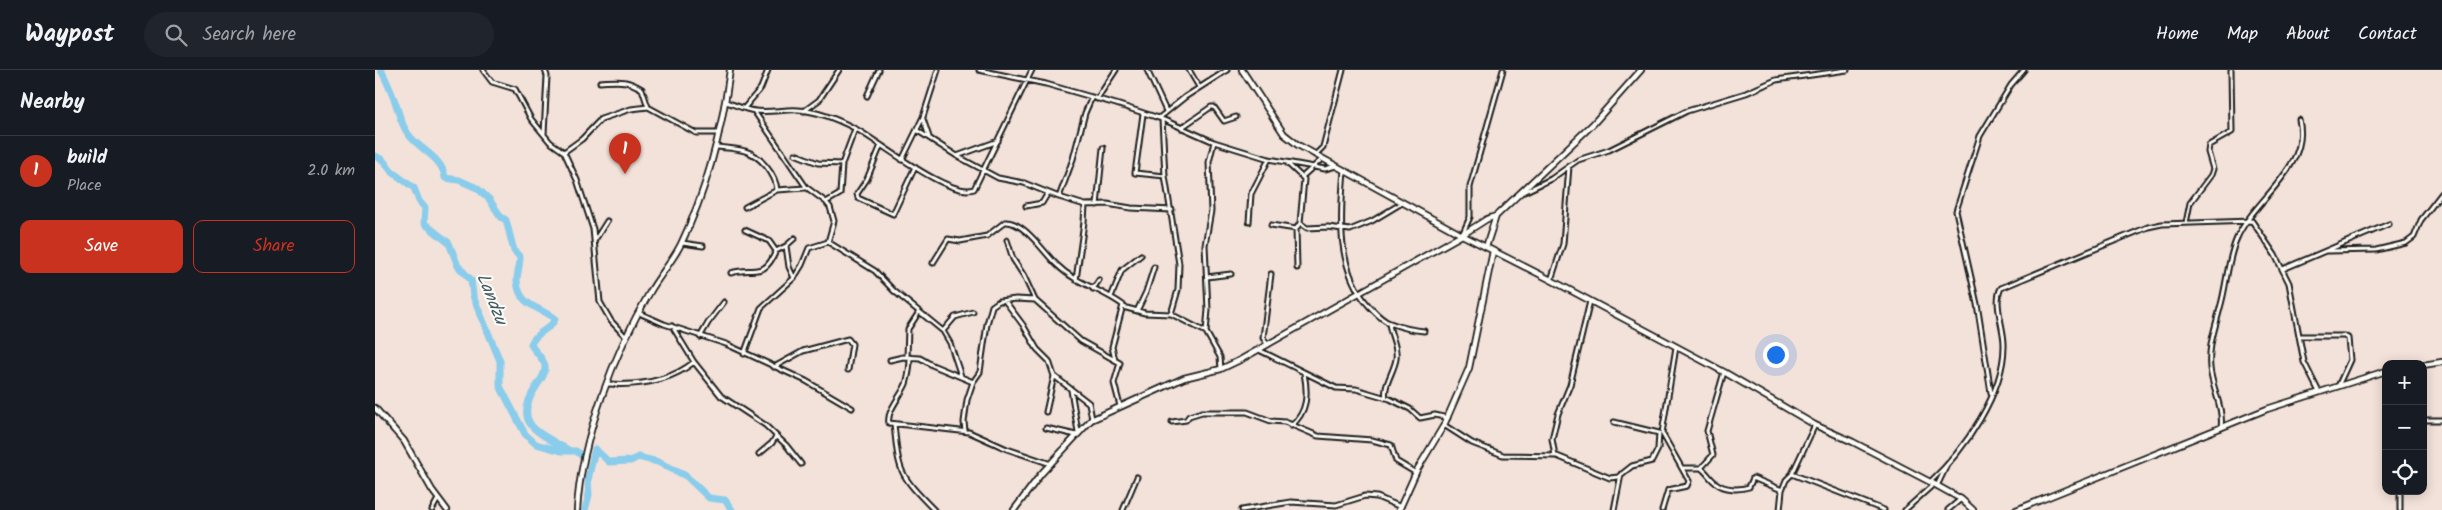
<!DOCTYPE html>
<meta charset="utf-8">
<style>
:root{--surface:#171b24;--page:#20242c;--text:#f1f3f6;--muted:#9ea1a6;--line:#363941;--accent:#c8321e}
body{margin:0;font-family:Kalam,sans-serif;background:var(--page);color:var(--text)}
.controls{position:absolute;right:15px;bottom:15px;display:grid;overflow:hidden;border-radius:10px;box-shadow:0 2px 12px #0003}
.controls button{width:45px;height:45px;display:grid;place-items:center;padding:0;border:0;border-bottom:1px solid var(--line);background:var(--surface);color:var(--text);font:25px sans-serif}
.you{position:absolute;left:1400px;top:284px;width:18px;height:18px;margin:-12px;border:4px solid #fff;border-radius:50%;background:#1a73e8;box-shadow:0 0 0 8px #1a73e833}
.badge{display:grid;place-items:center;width:32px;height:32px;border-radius:50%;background:var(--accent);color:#fff;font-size:16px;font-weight:700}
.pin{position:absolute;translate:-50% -41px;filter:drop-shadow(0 1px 2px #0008)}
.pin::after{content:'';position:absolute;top:26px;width:18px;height:15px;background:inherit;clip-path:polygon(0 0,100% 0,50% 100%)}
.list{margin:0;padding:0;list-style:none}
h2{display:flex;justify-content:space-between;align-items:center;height:65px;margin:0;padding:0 20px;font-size:21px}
h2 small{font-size:16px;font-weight:400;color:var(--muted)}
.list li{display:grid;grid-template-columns:32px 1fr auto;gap:15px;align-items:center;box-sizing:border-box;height:70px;padding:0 20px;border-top:1px solid var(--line)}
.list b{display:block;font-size:19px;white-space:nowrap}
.list p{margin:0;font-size:16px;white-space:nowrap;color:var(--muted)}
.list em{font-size:16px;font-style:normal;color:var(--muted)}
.actions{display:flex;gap:10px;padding:15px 20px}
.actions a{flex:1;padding:11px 0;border:1px solid var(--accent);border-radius:10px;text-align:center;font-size:18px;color:var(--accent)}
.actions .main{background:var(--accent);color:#fff}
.icon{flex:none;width:28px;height:28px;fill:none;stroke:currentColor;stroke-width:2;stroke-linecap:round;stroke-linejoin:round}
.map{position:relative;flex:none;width:2067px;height:440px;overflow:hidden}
header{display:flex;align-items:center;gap:30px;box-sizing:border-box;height:70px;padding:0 25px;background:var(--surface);border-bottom:1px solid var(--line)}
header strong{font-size:24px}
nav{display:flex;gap:28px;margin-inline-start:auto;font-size:18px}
.search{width:350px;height:45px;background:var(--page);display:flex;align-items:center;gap:12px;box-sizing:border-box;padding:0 18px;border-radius:28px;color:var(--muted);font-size:19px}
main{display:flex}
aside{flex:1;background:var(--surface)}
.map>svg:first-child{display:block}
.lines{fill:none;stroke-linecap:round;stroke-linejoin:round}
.river{stroke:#8acceb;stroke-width:7}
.street-casing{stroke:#1c1c1c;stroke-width:7}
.secondary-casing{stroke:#1c1c1c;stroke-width:8}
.street{stroke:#fdfcf7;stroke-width:3}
.secondary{stroke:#fdfcf7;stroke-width:4.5}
.labels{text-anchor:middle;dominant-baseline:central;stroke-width:4;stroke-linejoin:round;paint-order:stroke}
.water-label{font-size:18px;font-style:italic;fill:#425a64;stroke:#fdfcf7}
</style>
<header>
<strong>Waypost</strong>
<div class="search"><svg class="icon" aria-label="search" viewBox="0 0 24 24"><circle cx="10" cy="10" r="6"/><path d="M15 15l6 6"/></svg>Search here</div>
<nav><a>Home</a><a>Map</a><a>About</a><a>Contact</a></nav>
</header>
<main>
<aside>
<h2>Nearby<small></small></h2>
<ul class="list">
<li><span class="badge">1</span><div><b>build</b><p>Place</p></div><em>2.0 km</em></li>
</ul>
<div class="actions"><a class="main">Save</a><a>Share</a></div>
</aside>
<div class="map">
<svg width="2067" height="440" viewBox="0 0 2067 440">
<rect width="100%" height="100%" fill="#f3e2d9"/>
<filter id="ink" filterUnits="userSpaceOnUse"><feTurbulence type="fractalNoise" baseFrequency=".02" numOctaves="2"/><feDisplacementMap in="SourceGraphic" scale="10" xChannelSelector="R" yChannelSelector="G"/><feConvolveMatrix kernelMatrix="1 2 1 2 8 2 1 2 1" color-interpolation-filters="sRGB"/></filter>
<g filter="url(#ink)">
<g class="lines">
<!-- river -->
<path class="river" d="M6 0C11 9 15 19 19 29 24 41 25 54 34 65 45 80 68 88 70 108L84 110 102 118 114 129 126 147 131 150 139 181 145 187C145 195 142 203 142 211 144 236 163 236 180 249 176 260 161 261 156 274 159 282 169 288 170 296 171 304 165 311 161 317 136 355 165 363 195 381
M0 86 8 90 16 101 39 118 44 131 50 138 49 153 74 173 83 196 96 210 98 226 125 291V316L150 364 161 374 186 381H201L206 385
M210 440 214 425 213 410 220 379 234 392 256 391 263 387 283 392 311 406 334 428 350 430 357 440"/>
<!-- street casing -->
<g class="street-casing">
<path id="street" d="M108 0 117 12 140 19 156 49 175 72 189 82 202 110 218 159 225 232 236 251 251 267
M604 0 671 14 741 34 787 49 839 72 894 89 950 99 961 96
M772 0 791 41
M814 0 824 17
M225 12C244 11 251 9 267 19L273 37
M492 26 504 0
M722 29 741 0
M351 32C360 35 371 40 380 41 395 43 409 39 423 40 442 41 464 50 481 59 505 72 574 128 599 119L657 0
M370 37 386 18 393 0
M379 41 431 117 451 132 455 137 459 151 453 172
M429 41 444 30 464 0
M768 44 760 103 790 106
M784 48 810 27 852 0
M548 49 554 67
M787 49 790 106 804 194 803 220 796 244
M806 58 836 37H839L849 51 861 47
M543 61 582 86 623 108 649 113 684 127 710 135 732 134 756 138 797 140
M169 64 172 6 170 0
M839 72 834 92 836 141 830 175 833 240 831 262 845 287 846 299
M506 75 492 109 482 124 483 128 518 144 540 97
M342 77C351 78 361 78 370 81 385 85 401 105 402 120
M189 82 207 69 226 49 256 39 273 37 321 63H344
M420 84 443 93 467 94
M940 85 948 77 968 0
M582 86 623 71
M527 90 548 47 563 0
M912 93 929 109 925 153 921 159 922 198
M969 100C965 147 961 199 994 236 1000 242 1006 250 1015 253 1025 257 1038 260 1049 261
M928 106 947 89
M1149 122 1176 109 1203 90 1234 80 1312 41 1371 23 1401 10 1472 0
M684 127 698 89 710 43 717 27
M451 132 465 124 467 94 480 59
M722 135 728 78
M651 136 667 133 673 123
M370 137 402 120 430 118
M874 152 876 124 894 89
M925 153 932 158 953 157 975 160 997 151 1027 133
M1811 153 1815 133 1836 105 1838 99 1833 82 1834 75 1857 62 1856 0
M896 155 921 159
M370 160 394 171 401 181 411 176 420 168
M1087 165 1095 147V117L1128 0
M220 170 232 151
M632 170 638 189 649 206 660 230 706 271 745 293 739 313 745 336
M307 173 328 176
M1953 181 2001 180 2031 173 2039 167 2046 150 2067 123
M558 193 573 169 585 171 612 166 630 152C648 150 670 184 682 195 701 214 727 219 748 235L737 277 740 290
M1908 199 2014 154
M356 203C378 195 388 211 401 181
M832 207 856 204
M419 208 427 195 434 178 453 172 500 201 519 221 568 261 575 273 586 306
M701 210 709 152 710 135
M1176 210 1188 174 1194 96
M718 219 724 210
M736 227 747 200 766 185
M630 231 648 255 662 279 674 291 679 306 714 333 717 349
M748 237 770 243 796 244 831 262
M762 241 771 222 779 197
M264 243 289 254 351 274 431 311 477 338
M297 256 319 292 346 326 390 355 411 375 426 394
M568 261 580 247 598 242
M1924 266H1969L1973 268 1975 290 1964 314
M325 267 333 253 349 232
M892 274 888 268 896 204
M884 280 961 318 981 319 1015 329 1035 339 1045 348 1060 345 1073 348
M369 284 386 238 419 208 414 197 411 176
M532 287 533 259 544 242
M535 287C535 297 534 305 531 314 526 326 511 342 514 353L594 362 632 379 676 394
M515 290 528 287 545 288 557 295 598 312
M399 297 428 281 473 269 477 274 473 300
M233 314C264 316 294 312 319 292
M696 320 703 362
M1616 323 1602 234 1581 141 1605 66 1636 15 1649 0
M1011 328C1008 315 1019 302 1021 289 1023 275 1015 266 1014 253
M671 342 679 306
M2048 350H2067
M797 352 811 350 814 346 827 342H872L896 351 910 352 943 366 997 370 1016 375 1021 391 1041 403
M1239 352 1284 363
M519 354C524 404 524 404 559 440
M1069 355 1097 373 1128 385 1182 386 1235 408 1243 407 1257 396 1277 391 1283 379 1284 363
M916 356C933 342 933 323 929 303
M671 358 701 365
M1846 358C1849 338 1837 318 1835 298 1833 276 1840 259 1845 238 1852 215 1852 190 1862 168 1879 129 1936 97 1924 50
M590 361 589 352 592 330 598 312 605 302 612 254 617 236 624 231 641 229 660 230
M384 384 397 373 401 366
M1180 386 1177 369 1183 344 1195 315 1215 231
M1307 398H1326L1338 385 1332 361 1349 302
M1326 398C1332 402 1335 409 1341 413 1350 420 1364 420 1374 417L1378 408 1407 420
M1417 404 1509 440
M1555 412C1589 381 1630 322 1629 274 1629 257 1618 233 1626 218L1773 157 1787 154 1877 151 1900 185 1914 213 1929 292 1944 322
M1562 416 1571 397
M2025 421V440
M57 440 63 429
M748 440 762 407
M867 440 916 432 961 435 990 426 1002 427 1026 437
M1239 440 1246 404
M1287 440 1293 420 1312 416 1314 411 1287 363 1301 277
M1405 440 1407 420 1411 410 1417 404 1440 355
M1530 440 1559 414
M1573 440 1586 429"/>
</g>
<!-- secondary casing -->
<g class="secondary-casing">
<path id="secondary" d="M867 0 909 64 923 75 1087 165 1176 210 1349 302 1440 355 1478 372 1559 414 1586 429 1598 440
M1111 177 1121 146
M2048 295 2067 292
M0 338 29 371 57 420 72 440
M202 440C206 369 239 283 275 222 284 206 297 192 306 174 332 120 347 60 355 0
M639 440 666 404 716 350 809 308 846 299 865 290 1087 165 1112 149 1121 146 1218 54 1266 0
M1024 440 1042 400 1069 355 1094 298 1118 181
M1641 440 1892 339 2011 301"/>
</g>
<!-- street -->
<use href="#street" class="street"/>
<!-- secondary -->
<use href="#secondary" class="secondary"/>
</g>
</g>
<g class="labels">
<!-- water labels -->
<g class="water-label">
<text transform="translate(116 229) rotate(68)">Landzu</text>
</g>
</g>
</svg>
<div class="controls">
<button>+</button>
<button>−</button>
<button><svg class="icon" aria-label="locate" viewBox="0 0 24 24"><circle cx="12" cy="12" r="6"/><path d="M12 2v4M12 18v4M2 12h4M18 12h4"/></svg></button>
</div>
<div class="you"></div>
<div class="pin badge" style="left:250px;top:104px">1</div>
</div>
</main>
